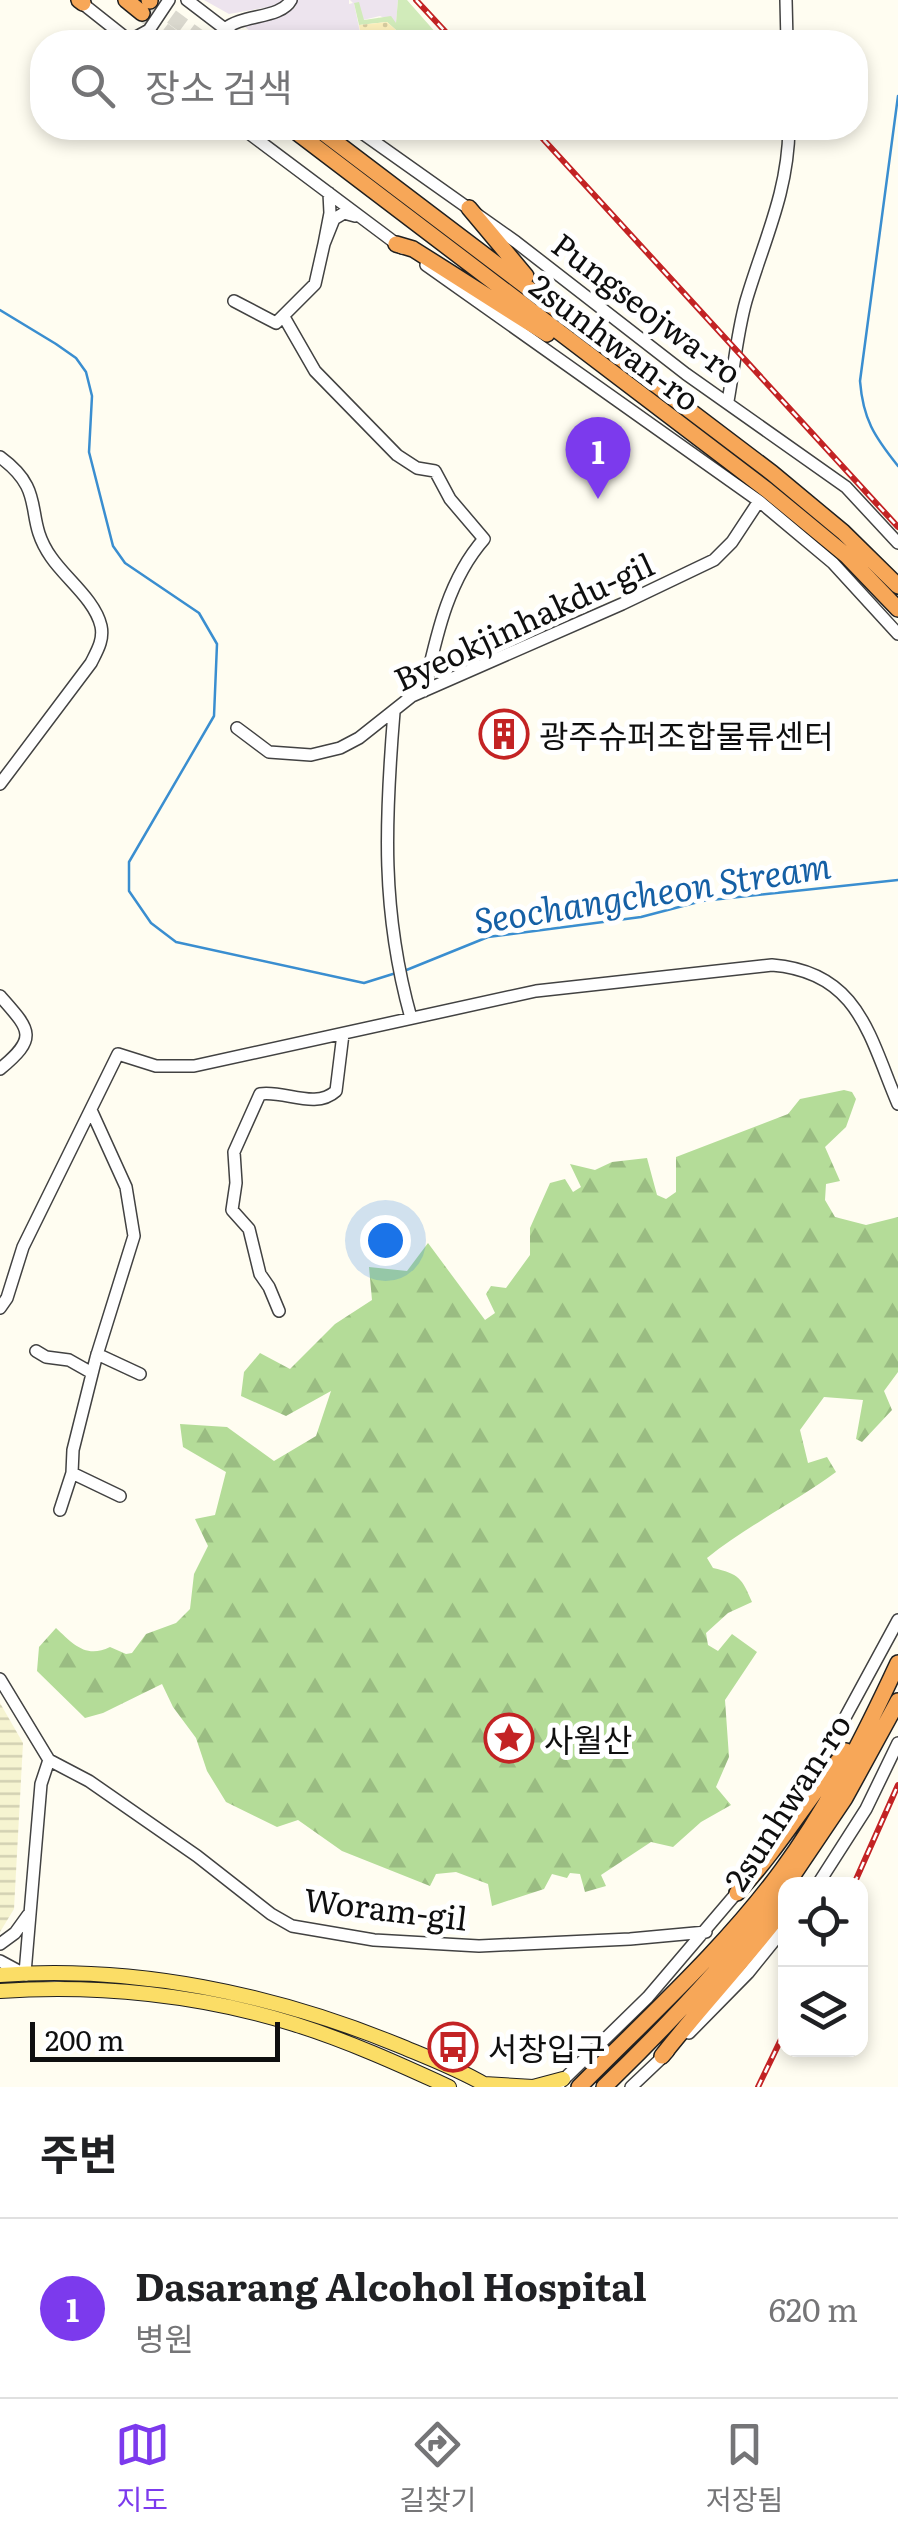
<!DOCTYPE html>
<html lang="ko">
<meta charset="utf-8">
<style>
:root{--surface:#fff;--page:#f6f6f6;--text:#202124;--muted:#757577;--line:#e0e0e0;--accent:#7c3aed}
body{margin:0;font-family:Literata,"Noto Sans KR",serif;background:var(--page);color:var(--text)}
.controls{position:absolute;right:30px;bottom:30px;display:grid;overflow:hidden;border-radius:20px;box-shadow:0 5px 15px #0003}
.controls button{width:90px;height:90px;display:grid;place-items:center;padding:0;border:0;border-bottom:2px solid var(--line);background:var(--surface);color:var(--text);font:50px sans-serif}
.scale{position:absolute;left:30px;bottom:25px;width:250px;box-sizing:border-box;padding-left:10px;border:5px solid #0f0f0f;border-top:0;font-size:28px;line-height:35px;white-space:nowrap;color:#0f0f0f;-webkit-text-stroke:8px #fff;paint-order:stroke}
.you{position:absolute;left:385px;top:1240px;width:35px;height:35px;margin:-25px;border:8px solid #fff;border-radius:50%;background:#1a73e8;box-shadow:0 0 0 15px #1a73e833}
.badge{display:grid;place-items:center;width:65px;height:65px;border-radius:50%;background:var(--accent);color:#fff;font-size:32px;font-weight:700}
.pin{position:absolute;translate:-50% -82px;filter:drop-shadow(0 2px 5px #0008)}
.pin::after{content:'';position:absolute;top:52px;width:35px;height:30px;background:inherit;clip-path:polygon(0 0,100% 0,50% 100%)}
.list{margin:0;padding:0;list-style:none}
h2{display:flex;justify-content:space-between;align-items:center;height:130px;margin:0;padding:0 40px;font-size:42px}
h2 small{font-size:32px;font-weight:400;color:var(--muted)}
.list li{display:grid;grid-template-columns:65px 1fr auto;gap:30px;align-items:center;box-sizing:border-box;height:180px;padding:0 40px;border-top:2px solid var(--line)}
.list b{display:block;font-size:38px;white-space:nowrap}
.list p{margin:0;font-size:32px;white-space:nowrap;color:var(--muted)}
.list em{font-size:32px;font-style:normal;color:var(--muted)}
.icon{flex:none;width:55px;height:55px;fill:none;stroke:currentColor;stroke-width:2;stroke-linecap:round;stroke-linejoin:round}
.map{position:relative;flex:none;width:898px;height:2087px;overflow:hidden}
.search{position:absolute;background:var(--surface);box-shadow:0 5px 15px #0003;left:30px;right:30px;top:30px;height:110px;display:flex;align-items:center;gap:25px;box-sizing:border-box;padding:0 35px;border-radius:40px;color:var(--muted);font-size:38px}
.sheet{height:310px;background:var(--surface)}
nav{display:flex;justify-content:space-around;align-items:center;box-sizing:border-box;height:140px;border-top:2px solid var(--line);background:var(--surface);font-size:28px;color:var(--muted)}
nav a{display:grid;justify-items:center;gap:5px}
nav .on{color:var(--accent)}
.map>svg:first-child{display:block}
.industrial{fill:#ede4ee}
.farmland{fill:url(#farmland-rules)}
.grass{fill:url(#grass-tufts)}
.forest{fill:url(#forest-firs)}
.sand{fill:url(#sand-dots)}
.lines{fill:none;stroke-linecap:round;stroke-linejoin:round}
.stream{stroke:#3a8ed0;stroke-width:2.5}
.highway-tunnel{stroke:#dbd9cf;stroke-width:15;stroke-dasharray:15 8;stroke-linecap:butt}
.minor-casing{stroke:#424242;stroke-width:14}
.major-casing{stroke:#202020;stroke-width:16}
.highway-casing{stroke:#202020;stroke-width:18}
.minor{stroke:#fff;stroke-width:11}
.major{stroke:#fbdd66;stroke-width:14}
.highway{stroke:#f7a758;stroke-width:15}
.rail-casing{stroke:#c32324;stroke-width:6}
.rail{stroke:#fff;stroke-width:2.5;stroke-dasharray:8;stroke-linecap:butt}
.labels{text-anchor:middle;dominant-baseline:central;stroke-width:10;stroke-linejoin:round;paint-order:stroke}
.street-label{font-size:32px;fill:#0f0f0f;stroke:#fff}
.poi-label{font-size:32px;fill:#0f0f0f;stroke:#fff;text-anchor:start}
.water-label{font-size:35px;font-style:italic;fill:#1560a5;stroke:#fff}
</style>
<div class="map">
<svg width="898" height="2087" viewBox="0 0 898 2087">
<defs>
<pattern id="farmland-rules" width="6" height="5" patternUnits="userSpaceOnUse" patternTransform="scale(2.5)"><rect width="6" height="5" fill="#f6f4d1"/><path d="M0 2.5h6" fill="none" stroke="#d2d0b2"/></pattern>
<pattern id="grass-tufts" width="24" height="20" patternUnits="userSpaceOnUse" patternTransform="scale(2.5)"><rect width="24" height="20" fill="#d1ebba"/><path d="M3 7l-1-3M5 7V3M7 7l1-3M15 17l-1-3M17 17v-4M19 17l1-3" fill="none" stroke="#b2c89f"/></pattern>
<pattern id="forest-firs" width="22" height="20" patternUnits="userSpaceOnUse" patternTransform="scale(2.5)"><rect width="22" height="20" fill="#b4dc98"/><path d="M5 1l3.5 6h-7zM16 11l3.5 6h-7z" fill="#9abc82"/></pattern>
<pattern id="sand-dots" width="8" height="8" patternUnits="userSpaceOnUse" patternTransform="scale(2.5)"><rect width="8" height="8" fill="#fcf0bd"/><path d="M2 2h.1M6 6h.1" fill="none" stroke="#d7cda1" stroke-width="1.8" stroke-linecap="round"/></pattern>
</defs>
<rect width="100%" height="100%" fill="#fffdf1"/>
<!-- industrial -->
<path class="industrial" d="M204 0H286L280 5 229 14Z
M297 0H349V4L353 3 350 0H398L396 24 380 16 363 20 354 3 362 42H264L245 27 251 22 287 12 295 8Z"/>
<!-- farmland -->
<path class="farmland" d="M0 1703 23 1743 14 1909 0 1932Z"/>
<!-- grass -->
<path class="grass" d="M398 0H407L444 42H417L401 31 405 38 387 22 359 25 354 3 359 2 364 20 391 16 396 23Z"/>
<!-- forest -->
<path class="forest" d="M844 1090 852 1092 856 1099 846 1127 825 1147 840 1181 826 1184 825 1200 835 1217 866 1225 898 1217V1372L884 1391 892 1410 862 1442 856 1439 863 1400 824 1397 800 1430 808 1463 827 1457 836 1472C794 1503 748 1525 707 1558L713 1568C739 1574 742 1578 752 1602L728 1613 706 1633 708 1645 718 1651 732 1634 757 1652 725 1700 729 1757 716 1787 731 1805 701 1822 673 1847 651 1842 601 1875 606 1886 585 1892 580 1874 570 1873 567 1878 552 1874 544 1889 492 1906 488 1884 456 1872 436 1874 430 1886 342 1851 298 1820 277 1827 226 1802 207 1771 196 1738 173 1707 162 1684 103 1713 85 1718 37 1671 39 1647 56 1628C73 1644 86 1659 110 1647L126 1654 132 1653 146 1634 176 1623 190 1609 194 1574 208 1546 195 1519 215 1515 226 1472 183 1447 180 1424 227 1427 274 1461 316 1436 331 1391 286 1416 241 1396 244 1372 260 1353 290 1369 335 1324 372 1300 369 1267 407 1271 428 1243 485 1320 495 1313 486 1294 491 1286 506 1288 530 1255V1228L550 1183 565 1179 573 1192 581 1187 570 1164 595 1170 612 1162 647 1158 657 1195 666 1199 676 1192V1157L788 1114 800 1099Z"/>
<!-- sand -->
<path class="sand" d="M387 22 405 38 404 42H362L359 25Z"/>
<g class="lines">
<!-- stream -->
<path class="stream" d="M898 96 860 381C863 419 874 436 898 466
M0 310 56 344 76 358 86 372 92 396 89 452 113 546 125 563 199 613 217 644 214 716 129 862V891L151 923 176 942 364 983 396 973
M404 971 488 937 641 917 702 901 898 880"/>
<!-- highway-tunnel -->
<path class="highway-tunnel" d="M153 3 206 42
M145 16 180 42"/>
<!-- minor casing -->
<g class="minor-casing">
<path id="minor" d="M78 0 131 42
M187 0 242 42
M786 0 787 42
M129 41 149 30 169 0
M214 42C218 38 220 33 225 29 242 14 281 19 291 0
M242 128 402 248
M355 128 516 242 686 374 846 487 898 543
M329 193 330 213 324 244 334 219 344 213 355 216
M426 265 759 501 833 563 898 634
M234 301 276 323 315 284 324 244
M284 317 315 371 397 455 417 468 435 471 450 499 484 539C447 581 436 638 424 691
M728 401C734 368 737 333 746 301 764 240 788 193 789 128
M0 457C49 493 22 516 51 557 66 579 95 600 101 626 104 640 97 651 91 663L0 784
M394 712C385 821 381 911 411 1018
M237 728 269 752 311 755 340 748 359 738 412 696 622 604 714 560 732 542 759 501
M0 996C30 1030 39 1037 0 1069
M0 1308 7 1298 23 1247 118 1054 156 1066H194L536 991 772 965C859 972 869 1036 898 1104
M279 1311 269 1287 260 1274 249 1229 232 1210 236 1183 234 1152 260 1094C285 1090 315 1110 336 1091L343 1034
M36 1351 46 1357 69 1360 92 1373
M97 1354 140 1374
M72 1473 120 1496
M60 1510 72 1473 73 1450 96 1358 134 1236 126 1187 91 1110
M0 1679 49 1760 89 1781 197 1856 271 1914 292 1926 374 1940 479 1946 630 1939 706 1932
M763 1852 828 1749 898 1620
M818 1884 866 1809 898 1743
M0 1944 15 1933 28 1915
M0 1961 26 1975
M25 1973 41 1784 49 1760
M689 2033 748 1973 786 1926
M559 2084 648 1997 740 1889
M631 2087 668 2052"/>
</g>
<!-- major casing -->
<g class="major-casing">
<path id="major" d="M0 1975C136 1965 273 1994 398 2045 429 2058 461 2070 489 2087
M0 1991C97 1984 202 1995 294 2024 348 2041 399 2064 449 2087
M484 2084 533 2087 563 2079"/>
</g>
<!-- highway casing -->
<g class="highway-casing">
<path id="highway" d="M79 0 83 3
M126 0 142 13
M149 0 150 1
M291 128 767 490 847 556 898 609
M317 128 772 473 843 532 898 586
M469 208 526 276
M396 244 413 249 547 334
M787 1884 845 1798 898 1701
M737 1893C778 1849 808 1798 846 1751
M662 2056C702 2005 747 1958 786 1906
M579 2087C648 2017 724 1949 782 1870 829 1806 865 1734 898 1663
M604 2087C669 2024 731 1959 786 1886"/>
</g>
<!-- minor -->
<use href="#minor" class="minor"/>
<!-- major -->
<use href="#major" class="major"/>
<!-- highway -->
<use href="#highway" class="highway"/>
<!-- rail casing -->
<g class="rail-casing">
<path id="rail" d="M416 0 455 42
M533 128 898 527
M854 1884 898 1785
M758 2087 786 2029"/>
</g>
<!-- rail -->
<use href="#rail" class="rail"/>
</g>
<!-- icons -->
<defs>
<g id="building-ring" transform="scale(2.5)"><circle r="9.5" fill="#fff" stroke="#c32324" stroke-width="1.5"/><path d="M-4-6H4V6H1V3H-1V6H-4ZM-2.5-4.3h1.7v1.8h-1.7ZM.8-4.3h1.7v1.8H.8ZM-2.5-1h1.7V.8h-1.7ZM.8-1h1.7V.8H.8Z" fill="#c32324"/></g>
<g id="sight-ring" transform="scale(2.5)"><circle r="9.5" fill="#fff" stroke="#c32324" stroke-width="1.5"/><path d="M0-6L1.8-2.2L6-1.7L2.9 1.2L3.7 5.4L0 3.3L-3.7 5.4L-2.9 1.2L-6-1.7L-1.8-2.2Z" fill="#c32324"/></g>
<g id="bus-ring" transform="scale(2.5)"><circle r="9.5" fill="#fff" stroke="#c32324" stroke-width="1.5"/><path d="M-5-6H5V4H4V6H2V4H-2V6H-4V4H-5ZM-3.5-4V0h7V-4ZM-3.5 1.2v1.5H-2V1.2ZM2 1.2v1.5H3.5V1.2Z" fill="#c32324"/></g>
</defs>
<g fill-rule="evenodd">
<use href="#building-ring" x="504" y="734"/>
<use href="#sight-ring" x="509" y="1738"/>
<use href="#bus-ring" x="453" y="2047"/>
</g>
<g class="labels">
<!-- street labels -->
<g class="street-label">
<text transform="translate(648 307) rotate(37)">Pungseojwa-ro</text>
<text transform="translate(616 341) rotate(37)">2sunhwan-ro</text>
<text transform="translate(523 620) rotate(-25)">Byeokjinhakdu-gil</text>
<text transform="translate(786 1801) rotate(-57)">2sunhwan-ro</text>
<text transform="translate(386 1907) rotate(7)">Woram-gil</text>
</g>
<!-- poi labels -->
<g class="poi-label">
<text x="539" y="734">광주슈퍼조합물류센터</text>
<text x="544" y="1738">사월산</text>
<text x="488" y="2047">서창입구</text>
</g>
<!-- water labels -->
<g class="water-label">
<text transform="translate(652 891) rotate(-9)">Seochangcheon Stream</text>
</g>
</g>
</svg>
<div class="controls">
<button><svg class="icon" aria-label="locate" viewBox="0 0 24 24"><circle cx="12" cy="12" r="6"/><path d="M12 2v4M12 18v4M2 12h4M18 12h4"/></svg></button>
<button><svg class="icon" aria-label="layers" viewBox="0 0 24 24"><path d="M12 4l9 5-9 5-9-5zM3 14l9 5 9-5"/></svg></button>
</div>
<div class="scale">200 m</div>
<div class="you"></div>
<div class="pin badge" style="left:598px;top:499px">1</div>
<div class="search"><svg class="icon" aria-label="search" viewBox="0 0 24 24"><circle cx="10" cy="10" r="6"/><path d="M15 15l6 6"/></svg>장소 검색</div>
</div>
<section class="sheet">
<h2>주변<small></small></h2>
<ul class="list">
<li><span class="badge">1</span><div><b>Dasarang Alcohol Hospital</b><p>병원</p></div><em>620 m</em></li>
</ul>
</section>
<nav>
<a class="on"><svg class="icon" aria-label="map" viewBox="0 0 24 24"><path d="M3 6l6-2 6 2 6-2v14l-6 2-6-2-6 2zM9 4v14M15 6v14"/></svg>지도</a>
<a><svg class="icon" aria-label="directions" viewBox="0 0 24 24"><path d="M12 3l9 9-9 9-9-9zM9 14v-3h6M13 9l2 2-2 2"/></svg>길찾기</a>
<a><svg class="icon" aria-label="saved" viewBox="0 0 24 24"><path d="M7 4h10v16l-5-4-5 4z"/></svg>저장됨</a>
</nav>
